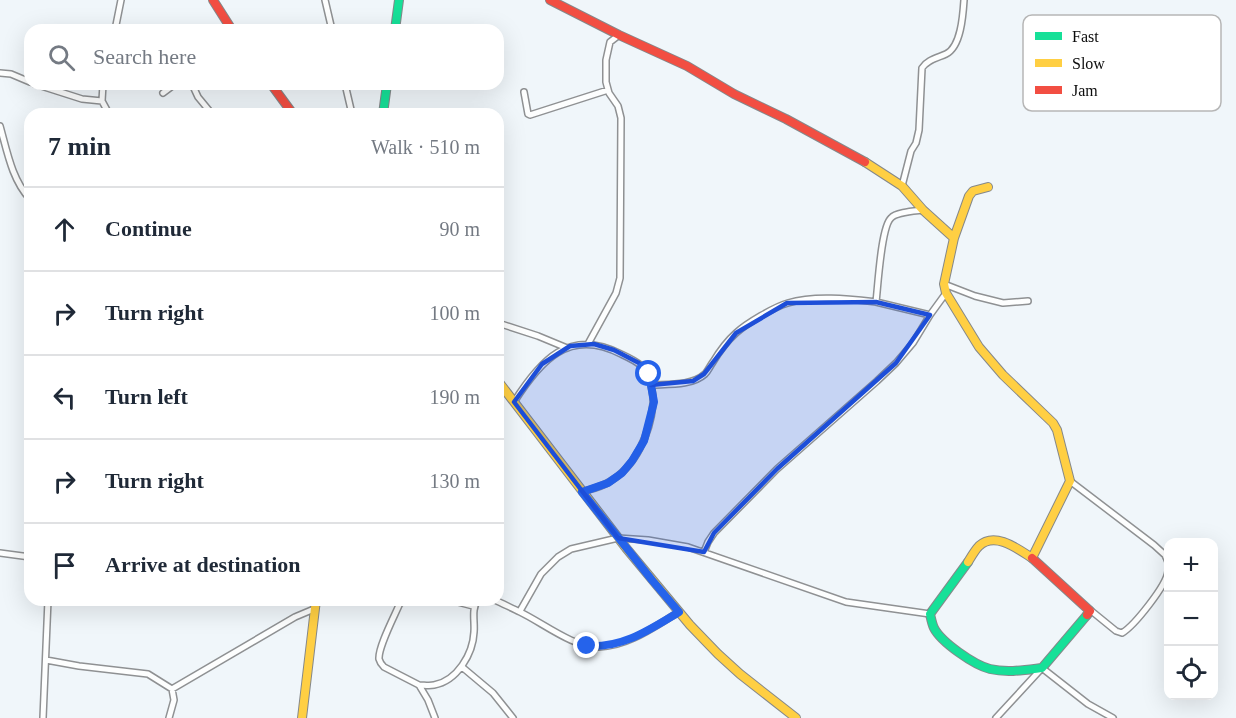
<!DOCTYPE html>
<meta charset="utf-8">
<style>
:root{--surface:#fff;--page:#f6f6f7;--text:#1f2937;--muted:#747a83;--line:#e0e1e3}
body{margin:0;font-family:"Times New Roman",serif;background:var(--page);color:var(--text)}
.controls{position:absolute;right:18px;bottom:18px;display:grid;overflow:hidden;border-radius:12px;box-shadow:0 6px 24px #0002}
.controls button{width:54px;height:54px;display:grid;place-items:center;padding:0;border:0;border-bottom:2px solid var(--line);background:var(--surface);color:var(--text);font:30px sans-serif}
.stop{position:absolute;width:18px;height:18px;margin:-14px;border:4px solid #2563eb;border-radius:50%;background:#fff}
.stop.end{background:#2563eb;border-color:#fff;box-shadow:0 2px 6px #0008}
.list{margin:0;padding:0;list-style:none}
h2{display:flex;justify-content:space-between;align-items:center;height:78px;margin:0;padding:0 24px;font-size:26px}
h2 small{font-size:20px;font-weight:400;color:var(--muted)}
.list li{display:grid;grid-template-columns:39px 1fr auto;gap:18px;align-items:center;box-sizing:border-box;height:84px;padding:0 24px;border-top:2px solid var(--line)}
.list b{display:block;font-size:22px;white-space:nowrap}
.list em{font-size:20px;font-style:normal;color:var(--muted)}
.icon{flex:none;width:33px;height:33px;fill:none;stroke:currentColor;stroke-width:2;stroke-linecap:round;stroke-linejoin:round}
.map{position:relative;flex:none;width:1236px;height:718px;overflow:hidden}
.search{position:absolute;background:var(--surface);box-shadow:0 6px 24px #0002;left:24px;top:24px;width:480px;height:66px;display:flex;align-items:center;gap:15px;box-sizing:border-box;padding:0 21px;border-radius:18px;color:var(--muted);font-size:22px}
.panel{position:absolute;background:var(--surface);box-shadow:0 6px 24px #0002;left:24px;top:108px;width:480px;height:498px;border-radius:18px}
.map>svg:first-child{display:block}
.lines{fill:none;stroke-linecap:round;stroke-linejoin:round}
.street-casing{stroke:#8f9193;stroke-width:8}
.fast-casing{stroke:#85888a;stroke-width:10}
.slow-casing{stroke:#85888a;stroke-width:10}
.jam-casing{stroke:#85888a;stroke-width:10}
.street{stroke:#fdfefe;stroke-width:5}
.fast{stroke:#16e098;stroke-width:8}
.slow{stroke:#ffcf43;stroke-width:8}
.jam{stroke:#f24e42;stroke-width:8}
.route{stroke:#2563eb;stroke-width:8}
.marked{fill:#1d4ed8;fill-opacity:0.2;stroke:#1d4ed8;stroke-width:4.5;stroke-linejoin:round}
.key{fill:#fff;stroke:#b6b6b6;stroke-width:1.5}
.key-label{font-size:16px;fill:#0c0c0c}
</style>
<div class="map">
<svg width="1236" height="718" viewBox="0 0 1236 718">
<rect width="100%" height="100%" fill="#f0f6fa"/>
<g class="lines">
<!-- street casing -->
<g class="street-casing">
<path id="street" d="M325 0 332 30
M115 30 121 0
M0 73 11 74 30 82
M35 84 82 99 102 101
M103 84 102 101 109 114
M192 84 198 97 212 114
M345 84 352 114
M524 92 528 114 530 115 608 90
M163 93 175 84
M0 126C7 151 12 180 30 199
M902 186 911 151 916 143 919 130 922 68C927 60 937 58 946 54 961 47 963 15 964 0
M923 210C915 211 896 212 891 218 881 227 878 286 876 302L930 315 946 293
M944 284 975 296 1003 303 1028 301
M498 323 538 336 567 348
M588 344 616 293 620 278 621 118 618 106 609 93 606 82V60L610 42 619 35
M514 402C540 361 569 327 621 354 638 362 647 366 651 385
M1070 481 1154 545 1165 555 1168 562
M582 492C591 489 601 487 609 482 636 467 650 433 653 404 654 398 652 391 651 385 668 384 692 386 705 374 708 371 710 366 713 362 719 352 727 341 736 333 747 323 774 307 788 303 815 295 849 299 876 302
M704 552 708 542 714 533 777 469 877 381 896 363 913 343 930 315
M0 553 30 557
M398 600 400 603C395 615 378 647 379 659 380 663 381 664 384 667L419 685 428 700 435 718
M450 600 473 606
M495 600C503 604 512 608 520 612 543 623 574 648 599 647 629 646 655 626 679 612
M400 603 410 600
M1089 609 1116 631 1122 633C1134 626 1167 585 1168 571
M520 611 541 574 558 557 571 549 618 538 648 540 688 547 846 602 930 614
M46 660 79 666 148 674 172 689 295 617 314 609
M462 667 493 693 513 718
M419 685C424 685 429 686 434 685 457 681 473 654 474 632 475 621 471 609 478 600
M43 718 48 600
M169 718 174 700 172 689
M996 718 1042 668 1088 704 1113 718"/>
</g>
<!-- fast casing -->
<g class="fast-casing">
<path id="fast" d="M395 30 399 0
M383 114 387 84
M968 562 930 614C931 618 932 624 934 628 941 642 974 665 990 669 1007 673 1025 670 1042 668L1087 615"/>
</g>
<!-- slow casing -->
<g class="slow-casing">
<path id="slow" d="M865 162 902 186 923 210 954 238
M498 381 626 548 690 625 718 654 740 674 796 718
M968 562C971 557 975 550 979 546 995 531 1018 549 1032 558L1070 481 1057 430 1053 423 1003 375 979 347 946 293 944 284 954 238 969 196 973 191 988 187
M302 718 316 600"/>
</g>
<!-- jam casing -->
<g class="jam-casing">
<path id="jam" d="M213 0 232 30
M550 0 619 35 687 66 734 94 786 119 865 162
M271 84 293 114
M1032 558 1090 611 1087 615"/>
</g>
<!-- street -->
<use href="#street" class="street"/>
<!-- fast -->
<use href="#fast" class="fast"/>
<!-- slow -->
<use href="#slow" class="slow"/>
<!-- jam -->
<use href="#jam" class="jam"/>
</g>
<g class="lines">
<!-- route -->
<path class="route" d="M587 646C623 648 649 630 679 612L652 580 582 492 608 483 622 473 632 461 644 441 654 402 649 374"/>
</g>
<!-- marked area -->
<path class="marked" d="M876 302 930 315 896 363 777 469 714 533 704 552 618 538 514 402 542 364 570 346 594 344 614 350 639 363 651 385 693 381 704 374 736 333 787 303Z"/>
<!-- legend -->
<rect x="1023" y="15" width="198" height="96" rx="9" class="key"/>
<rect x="1035" y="32" width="27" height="8" fill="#16e098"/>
<rect x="1035" y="59" width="27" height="8" fill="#ffcf43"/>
<rect x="1035" y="86" width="27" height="8" fill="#f24e42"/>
<g class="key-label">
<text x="1072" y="42">Fast</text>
<text x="1072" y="69">Slow</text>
<text x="1072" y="96">Jam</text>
</g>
</svg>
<div class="controls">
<button>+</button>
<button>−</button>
<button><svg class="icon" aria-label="locate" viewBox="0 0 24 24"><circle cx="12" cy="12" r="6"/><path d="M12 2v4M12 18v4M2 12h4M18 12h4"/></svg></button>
</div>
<div class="stop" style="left:649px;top:374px"></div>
<div class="stop end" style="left:587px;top:646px"></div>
<div class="search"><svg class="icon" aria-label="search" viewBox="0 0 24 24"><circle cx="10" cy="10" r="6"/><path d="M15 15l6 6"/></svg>Search here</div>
<section class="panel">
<h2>7 min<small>Walk · 510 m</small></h2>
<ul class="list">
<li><svg class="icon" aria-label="ahead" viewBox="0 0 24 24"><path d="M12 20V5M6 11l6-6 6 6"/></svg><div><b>Continue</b></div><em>90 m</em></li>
<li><svg class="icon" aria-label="right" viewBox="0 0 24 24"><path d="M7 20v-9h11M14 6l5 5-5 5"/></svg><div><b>Turn right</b></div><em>100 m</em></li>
<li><svg class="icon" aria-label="left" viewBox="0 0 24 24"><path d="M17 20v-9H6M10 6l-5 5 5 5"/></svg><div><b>Turn left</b></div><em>190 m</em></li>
<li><svg class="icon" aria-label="right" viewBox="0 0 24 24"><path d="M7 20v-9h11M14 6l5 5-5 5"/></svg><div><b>Turn right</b></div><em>130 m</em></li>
<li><svg class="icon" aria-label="arrive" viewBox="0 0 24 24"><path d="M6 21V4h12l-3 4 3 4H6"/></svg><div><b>Arrive at destination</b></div></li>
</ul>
</section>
</div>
